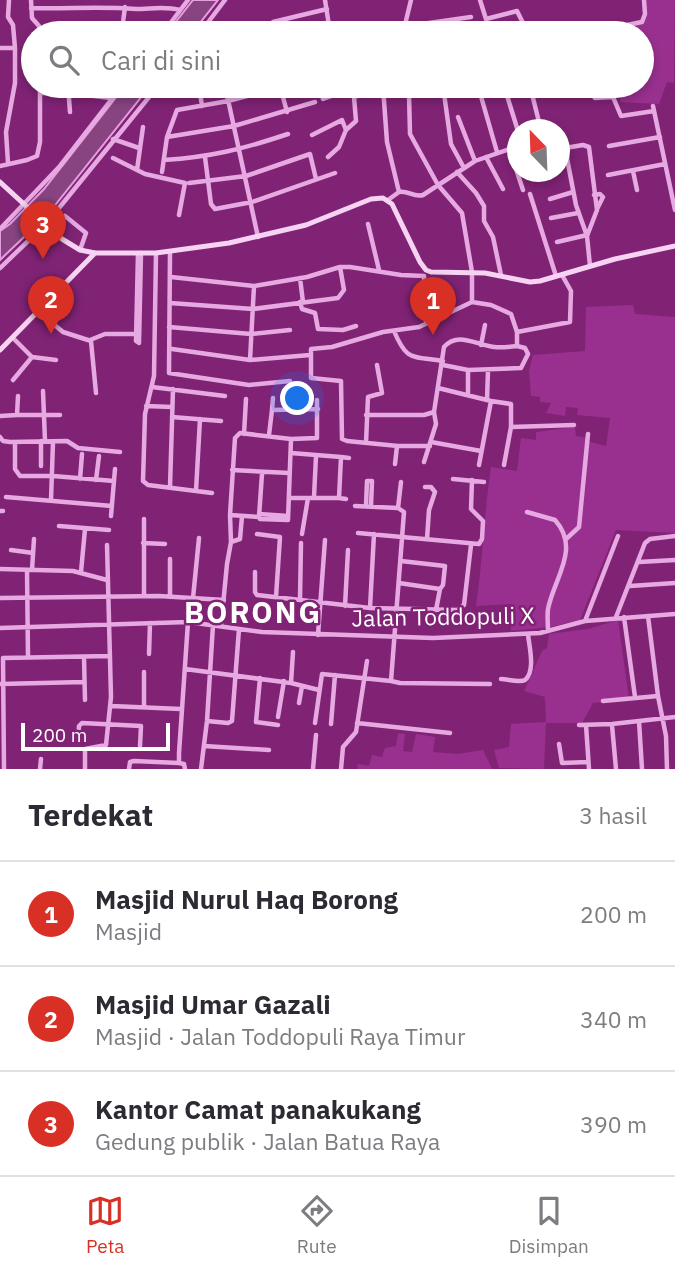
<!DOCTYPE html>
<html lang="id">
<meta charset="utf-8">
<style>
:root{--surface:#fff;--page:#f2f2f3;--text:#2b2b33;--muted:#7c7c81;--line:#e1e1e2;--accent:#d93025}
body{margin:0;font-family:"IBM Plex Sans",sans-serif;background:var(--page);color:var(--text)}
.compass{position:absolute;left:507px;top:119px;width:63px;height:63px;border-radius:50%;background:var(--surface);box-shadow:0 4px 10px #0003;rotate:337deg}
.scale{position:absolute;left:21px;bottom:18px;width:149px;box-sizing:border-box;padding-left:7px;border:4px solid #fff;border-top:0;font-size:19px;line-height:24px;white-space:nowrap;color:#fff;-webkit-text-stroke:5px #802375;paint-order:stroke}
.you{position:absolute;left:298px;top:399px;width:24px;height:24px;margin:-18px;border:5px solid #fff;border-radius:50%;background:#1a73e8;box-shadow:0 0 0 10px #1a73e833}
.badge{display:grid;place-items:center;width:46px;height:46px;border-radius:50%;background:var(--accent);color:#fff;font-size:23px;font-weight:700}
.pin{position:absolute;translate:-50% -58px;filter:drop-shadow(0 2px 4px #0008)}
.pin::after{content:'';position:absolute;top:37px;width:24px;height:21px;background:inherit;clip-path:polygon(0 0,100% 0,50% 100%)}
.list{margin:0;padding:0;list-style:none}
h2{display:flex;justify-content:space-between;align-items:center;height:91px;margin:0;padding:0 28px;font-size:30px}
h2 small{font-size:23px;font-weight:400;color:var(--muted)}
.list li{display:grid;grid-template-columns:46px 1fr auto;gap:21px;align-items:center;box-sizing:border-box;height:105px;padding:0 28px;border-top:2px solid var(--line)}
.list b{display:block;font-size:26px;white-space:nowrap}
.list p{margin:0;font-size:23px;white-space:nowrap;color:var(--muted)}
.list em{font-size:23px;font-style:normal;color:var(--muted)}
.icon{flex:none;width:38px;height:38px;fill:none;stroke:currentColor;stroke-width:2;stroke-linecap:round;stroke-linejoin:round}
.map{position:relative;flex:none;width:675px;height:769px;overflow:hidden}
.search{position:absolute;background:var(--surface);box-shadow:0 4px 10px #0003;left:21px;right:21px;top:21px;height:77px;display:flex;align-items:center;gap:18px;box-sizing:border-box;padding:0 24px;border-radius:38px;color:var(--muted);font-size:26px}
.sheet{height:406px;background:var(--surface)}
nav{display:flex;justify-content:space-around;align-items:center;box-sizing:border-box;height:98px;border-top:2px solid var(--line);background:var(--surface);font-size:19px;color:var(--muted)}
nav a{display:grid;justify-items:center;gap:4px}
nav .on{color:var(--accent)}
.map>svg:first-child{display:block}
.green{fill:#99308f}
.water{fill:#884480;stroke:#e89de2;stroke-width:2}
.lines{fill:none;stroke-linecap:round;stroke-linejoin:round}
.street{stroke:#e7a9e1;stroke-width:4.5}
.secondary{stroke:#f6d3f2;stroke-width:5}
.labels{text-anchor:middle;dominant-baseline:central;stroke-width:5;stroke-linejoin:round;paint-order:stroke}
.street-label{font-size:23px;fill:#fff;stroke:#802375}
.district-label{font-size:30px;font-weight:bold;letter-spacing:2px;fill:#fff;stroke:#802375}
</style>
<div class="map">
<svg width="675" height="769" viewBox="0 0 675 769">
<rect width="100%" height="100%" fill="#802375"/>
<!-- green -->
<path class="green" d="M643 0H675L674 83 667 82 659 104 620 102 622 86H642V33H636V24L643 19Z
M633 305 635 314 675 317V533L616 530 580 620 550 627 511 631V604L476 606C483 560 484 513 491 467L517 471 521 438 536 440V432L575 427 576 436 587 438 590 442 606 446 610 418 577 415 578 408 566 407 565 416 546 413 551 403 540 402V397L531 396 529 371 533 355 585 351 586 307Z
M618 620 629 699 593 703 582 723H546L544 769 499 768 494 750 509 747 511 724 546 722 545 697 524 691 542 651 547 648 549 634 588 629Z
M398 733 405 734 403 751 412 752 416 734 435 737 433 752 458 754 483 750 492 769H357L358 764 369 766 372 755 382 757 385 748 396 746Z"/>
<!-- water -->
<path class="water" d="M193 0H218L192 33H167Z
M125 86H150L48 214 0 260V231L10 224 44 189Z"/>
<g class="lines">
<!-- street -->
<path class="street" d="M31 0 32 18 39 26 40 33
M325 0 330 32
M480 0 486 19 517 11 524 25V33
M31 8C67 9 101 6 136 9 151 9 165 6 180 10
M273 22 327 9
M406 23 415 25 471 17
M467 31V33
M98 32 122 30 125 7
M163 33 188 0
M200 33 225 0
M330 33 383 24
M403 33 411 0
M587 33 642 22 645 14 644 0
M0 48H15
M68 86 70 112
M100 86V96
M183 86 184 90
M199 86 202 106
M225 86 258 237
M280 86 287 112
M320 86 323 99 351 89
M406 86 409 95 410 134 438 185 462 213 472 272V302
M443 86 451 144 464 168
M478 86 497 152
M504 86 518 131
M530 86 541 130
M559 86 560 93
M601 86 603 97
M383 87 387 142 399 192
M590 92 595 98 613 97 621 116 654 111
M40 93H69L111 98
M354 97 383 87
M653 106 675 210
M458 117 475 161
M143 127 137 170 145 174 185 183 179 215
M346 130 356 121 354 97 349 86
M312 135 342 120 346 130 339 147 328 157
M167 137 234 126 315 102
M113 139 139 148
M609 146 660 137
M509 148 523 190
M205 157 211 204 215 209 252 202 335 173
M486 157 503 189
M113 158 137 170
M164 160C211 157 243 149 288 134
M8 163 6 132 15 83V48L13 25 8 17 9 0
M0 166 27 160 37 156 40 142V86
M633 171 637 190
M162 172 167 137 177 110 228 101 286 86
M457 172 476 193 484 206V221L493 237 501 275
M608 175 665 164
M189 183 246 176 310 154 316 179
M399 192C408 190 414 198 423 195L475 161 518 146
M530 194 556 276
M594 195 600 194 603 197 597 209
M550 199 573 192
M388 200 399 192
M65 216 86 233 80 250
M551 218 578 213
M368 224 379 270
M0 229 60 166 122 86
M587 236 576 205 565 148 583 145 589 147 597 210 587 236 590 266
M557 242 587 235
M170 252 169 373 249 385 290 381
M138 253 136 341 139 343 141 253
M156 253 154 376 145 414 143 481 148 485 212 493
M0 268 46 224 158 86
M424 276 426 324
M171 277 254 286 307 277 340 267H350L401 275 424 276
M300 278 303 302
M300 302 302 309 315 313 318 329 343 330 356 326
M170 303 253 309 338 298 344 290 340 267
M39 312 63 332 91 341 96 393
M169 327 251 334 290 330
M394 331C407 362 412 356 443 361
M517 332 570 322 571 291 562 275
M13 338 32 357 56 360
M90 340 105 334H136
M481 345 485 325
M172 349 250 360 310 355
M250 360 254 286
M443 365 468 370 521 368 528 354 525 348 517 346
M468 370V395
M13 380 32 357
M152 387 225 396
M438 388 491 401 511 404V427L504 465
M43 391 45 441
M487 400 488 370
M146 406 172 407
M272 410 273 398
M17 415H60
M366 415H424L434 412
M0 416 17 415 18 396
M172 417 221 421
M511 427 574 425
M244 434 246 399
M269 435 272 410 318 409
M0 437 3 441 10 442 67 441 78 448 120 452
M291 439 317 438V400
M15 442V469L20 476H53L114 481
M431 442 481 451
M366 443 368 397 382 393 377 365
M341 457 349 458
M424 462 436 424 434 412 444 347C458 331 476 345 494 347 502 348 510 347 517 346V332L511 314 491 305 472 302 419 327 383 332 332 347 311 349V378L341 381 342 439 347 441 398 446H430
M395 464 397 446
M479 465 491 401
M41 466V441
M232 470 289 473
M80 479 82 454
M453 479 484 482
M96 480 99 456
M170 487 173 389
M425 487H431L435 492 429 510 427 539
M196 491 200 419
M6 497 112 506
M314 497 316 456
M289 498H339L341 457 291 453
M339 498 346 499
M51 500 53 442
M366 506 367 481H372
M371 506 372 481
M398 508 401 482
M0 511H3
M527 512 555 520C581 549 554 578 548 609 547 616 548 624 548 631
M259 514 288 516
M111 516 115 469
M259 517 262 474
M144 519V596
M59 526 109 530
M358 533 479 544 482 539 483 521 471 509 472 480
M257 534 280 537 276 597
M302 534 308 498
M566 539 579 527 588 434
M231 542 240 539 242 516
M143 543 165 544
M11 550 33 553
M170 559V597
M401 561 445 566 443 585 440 589
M639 562 675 560
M0 569 73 571 107 580
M27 570 28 657
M32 570 34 539
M81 572 85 529
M255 572V592L257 595 370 608 457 610 464 605 471 545
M399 583 440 589 436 610
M630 586 675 583
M0 598 159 596 224 600
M193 598 199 538
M300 599 301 543
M345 606 348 550
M370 608 374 534
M648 616 658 696 666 736 667 769
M616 617 645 543 650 539 675 536
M624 617 635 697
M585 621 618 536
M221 626 227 564 231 542 230 515 235 438 240 433 291 439 288 520 260 519 259 517 230 515
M0 628 188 622 262 632 433 638 540 633 585 621 675 614
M318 635 325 540
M293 652 291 683 319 690
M149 654 150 623
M84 657 85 700
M3 658 4 769
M3 658 110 656
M185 669 291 683
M144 672V707
M260 678 256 722 278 725
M501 679C507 679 520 683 525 680 536 671 529 646 528 634
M391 681 400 683 490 684
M0 684 84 682
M603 701 658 696
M299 703 302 686
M111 706 181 709
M278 717 284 681
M207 721 228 723 232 721 239 629
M639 721 642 769
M315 723 322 674 391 681 404 512 398 508 355 506
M357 723 450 733
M331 724 335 675
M579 725 612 724 675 717
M586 725 589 769
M612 725 616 769
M78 742 79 726 82 723 141 726 140 746
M559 744 562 763 588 762
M204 746 269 750
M40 769 41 759
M85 769V749L106 745 111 697 107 545
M129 769 130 762 134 761 179 763
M185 769 184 764 179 763V753L188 622
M201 769 207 721 213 625
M313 769 316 735
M341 769 343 747 356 732 367 661"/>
<!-- secondary -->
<path class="secondary" d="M0 182 62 239 80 250 95 253H156L229 243 306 225 371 199 383 198 392 204 420 262 426 270 431 272 485 273 530 282 540 281 615 259 675 246
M0 350 95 253"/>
</g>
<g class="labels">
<!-- street labels -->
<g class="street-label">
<text transform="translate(443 616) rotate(-1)">Jalan Toddopuli X</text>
</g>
<!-- district labels -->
<g class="district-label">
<text x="253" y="611">BORONG</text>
</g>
</g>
</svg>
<svg class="compass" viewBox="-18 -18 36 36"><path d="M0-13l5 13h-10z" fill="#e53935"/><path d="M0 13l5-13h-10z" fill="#7c7c81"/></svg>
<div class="scale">200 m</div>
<div class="you"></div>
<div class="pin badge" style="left:433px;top:335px">1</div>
<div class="pin badge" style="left:51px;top:334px">2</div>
<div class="pin badge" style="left:43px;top:259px">3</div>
<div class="search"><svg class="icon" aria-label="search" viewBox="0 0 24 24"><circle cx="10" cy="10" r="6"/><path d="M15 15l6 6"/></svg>Cari di sini</div>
</div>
<section class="sheet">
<h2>Terdekat<small>3 hasil</small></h2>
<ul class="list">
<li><span class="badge">1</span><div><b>Masjid Nurul Haq Borong</b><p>Masjid</p></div><em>200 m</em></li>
<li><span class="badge">2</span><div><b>Masjid Umar Gazali</b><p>Masjid · Jalan Toddopuli Raya Timur</p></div><em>340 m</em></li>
<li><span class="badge">3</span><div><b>Kantor Camat panakukang</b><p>Gedung publik · Jalan Batua Raya</p></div><em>390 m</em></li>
</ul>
</section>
<nav>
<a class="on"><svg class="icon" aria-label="map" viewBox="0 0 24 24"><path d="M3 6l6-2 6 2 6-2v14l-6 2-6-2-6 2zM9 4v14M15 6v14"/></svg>Peta</a>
<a><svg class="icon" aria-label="directions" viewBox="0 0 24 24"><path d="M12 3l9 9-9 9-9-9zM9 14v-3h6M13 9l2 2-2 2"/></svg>Rute</a>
<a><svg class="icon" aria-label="saved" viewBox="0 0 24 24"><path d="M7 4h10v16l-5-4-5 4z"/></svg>Disimpan</a>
</nav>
